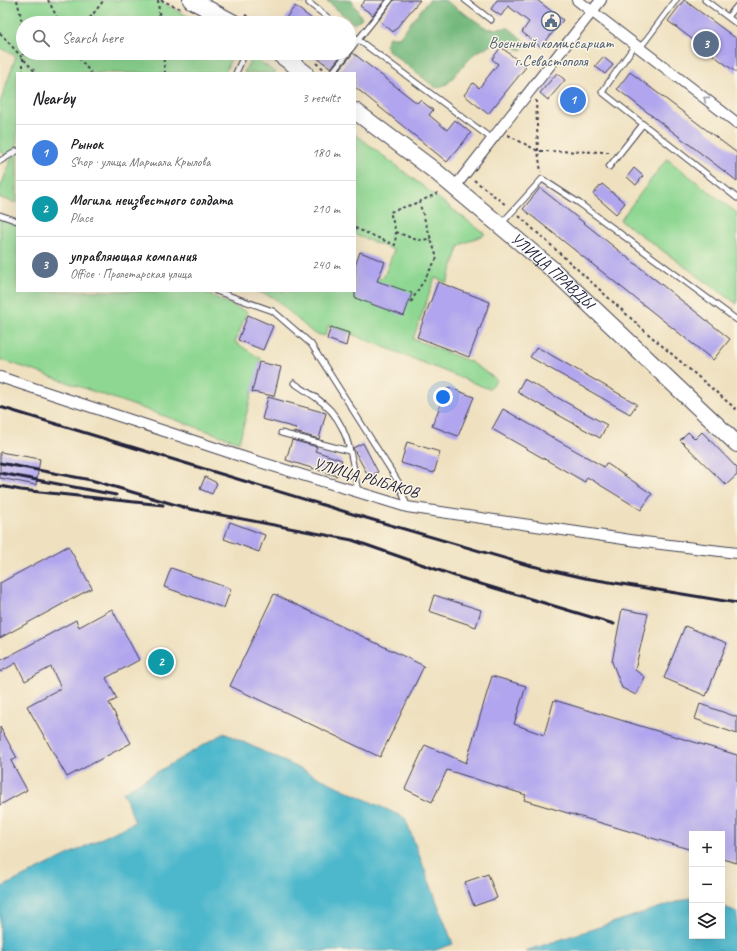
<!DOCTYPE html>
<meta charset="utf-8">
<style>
:root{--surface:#fff;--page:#f6f6f6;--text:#202124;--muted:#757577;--line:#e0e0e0;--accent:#2563eb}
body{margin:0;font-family:Caveat,sans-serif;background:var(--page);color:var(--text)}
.controls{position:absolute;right:12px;bottom:12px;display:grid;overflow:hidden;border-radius:0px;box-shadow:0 4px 16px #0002}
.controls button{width:36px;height:36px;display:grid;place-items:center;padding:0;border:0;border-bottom:1px solid var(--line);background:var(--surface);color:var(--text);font:20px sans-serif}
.you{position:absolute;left:443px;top:397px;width:14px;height:14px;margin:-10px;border:3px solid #fff;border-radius:50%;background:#1a73e8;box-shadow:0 0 0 6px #1a73e833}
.badge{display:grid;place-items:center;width:26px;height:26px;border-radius:50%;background:var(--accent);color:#fff;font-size:13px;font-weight:700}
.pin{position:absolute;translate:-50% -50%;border:2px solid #fff;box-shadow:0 1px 4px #0006}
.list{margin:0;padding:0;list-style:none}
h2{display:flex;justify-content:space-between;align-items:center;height:52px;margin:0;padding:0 16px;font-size:17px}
h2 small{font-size:13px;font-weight:400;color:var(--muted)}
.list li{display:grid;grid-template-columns:26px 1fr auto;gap:12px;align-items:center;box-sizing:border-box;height:56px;padding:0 16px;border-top:1px solid var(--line)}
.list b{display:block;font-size:15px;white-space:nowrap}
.list p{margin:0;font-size:13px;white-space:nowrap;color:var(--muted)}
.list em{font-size:13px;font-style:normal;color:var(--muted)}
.icon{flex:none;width:22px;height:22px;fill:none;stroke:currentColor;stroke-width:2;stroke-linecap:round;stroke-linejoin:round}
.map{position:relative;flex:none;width:737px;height:951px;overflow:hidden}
.search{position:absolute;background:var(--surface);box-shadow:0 4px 16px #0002;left:16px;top:16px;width:340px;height:44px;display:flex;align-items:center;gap:10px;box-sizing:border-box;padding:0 14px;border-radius:22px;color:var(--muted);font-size:15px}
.panel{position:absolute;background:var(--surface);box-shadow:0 4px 16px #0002;left:16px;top:72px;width:340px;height:220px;border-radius:0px}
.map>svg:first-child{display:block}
.green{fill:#8ed792;stroke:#587c66}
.forest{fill:#72b87c;stroke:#4a6d5c}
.water{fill:#4eb8cc;stroke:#386d84}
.building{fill:#b0a5ee}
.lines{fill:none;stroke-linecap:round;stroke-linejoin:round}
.lane-casing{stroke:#413f4f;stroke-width:7}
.street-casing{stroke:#413f4f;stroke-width:12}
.primary-casing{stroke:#413f4f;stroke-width:18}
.path{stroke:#413f4f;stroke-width:2;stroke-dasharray:3 3;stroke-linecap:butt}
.lane{stroke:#fff;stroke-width:5}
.street{stroke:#fff;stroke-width:10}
.primary{stroke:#fff;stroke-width:16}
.rail{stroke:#22223b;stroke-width:3}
.oneway{stroke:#9c9ca7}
.labels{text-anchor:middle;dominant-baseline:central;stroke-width:3;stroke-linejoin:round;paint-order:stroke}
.service-label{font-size:16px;fill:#4e5e75;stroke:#fcf5e5}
.street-label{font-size:16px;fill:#22223b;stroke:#fcf5e5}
</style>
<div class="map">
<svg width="737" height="951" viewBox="0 0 737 951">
<rect width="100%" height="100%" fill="#fcf5e5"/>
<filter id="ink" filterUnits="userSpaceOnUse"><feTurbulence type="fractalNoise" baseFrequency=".025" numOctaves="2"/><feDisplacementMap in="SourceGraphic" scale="8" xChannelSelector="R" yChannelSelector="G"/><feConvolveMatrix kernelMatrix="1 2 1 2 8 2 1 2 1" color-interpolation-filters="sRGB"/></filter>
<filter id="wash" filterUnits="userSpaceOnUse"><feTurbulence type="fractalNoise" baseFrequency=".012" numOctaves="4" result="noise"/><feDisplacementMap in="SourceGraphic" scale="16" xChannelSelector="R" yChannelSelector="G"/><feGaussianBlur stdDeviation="0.9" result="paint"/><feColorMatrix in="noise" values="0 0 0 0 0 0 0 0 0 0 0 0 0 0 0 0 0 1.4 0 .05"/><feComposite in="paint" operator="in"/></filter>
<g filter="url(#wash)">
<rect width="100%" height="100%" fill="#efe1c0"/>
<!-- green -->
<path class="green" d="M0 0H158L200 23H23V53H233L225 73H17V203L0 198V189L12 157 0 152V103L16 56 0 48Z
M255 58 276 73H244L248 64Z
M355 134 485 234 460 245 447 283 435 278 413 339 471 362 497 380 489 389 329 325 325 336 313 333 273 297 256 291H355V265L378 279 384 277 394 250 355 235Z
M667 159 737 213V304L620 220Z
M0 217 17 223V291H202L247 312 235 342 261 359 239 442 0 359Z"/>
<!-- forest -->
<path class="forest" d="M326 0H351L362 18 354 24Z
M429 0H444L488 29 509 28 528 44 521 50 499 41 475 53 447 84 436 88 389 51 385 45 389 37H399Z"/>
<!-- water -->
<path class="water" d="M224 733 405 818 453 944 433 951H0V888L135 822 123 792Z
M692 897V936H722V906L737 912V951H525Z"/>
<g id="blocks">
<!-- building -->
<path class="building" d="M365 0H385L373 15 360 6Z
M394 0H420L393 32 379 20Z
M497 0H537L563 20 541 47 522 32 529 22 508 6 501 16 491 9Z
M684 0 737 39V73L668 21Z
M295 6 317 23H282Z
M501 47 526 67 488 114 464 95 473 83 479 88 498 64 492 59Z
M310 53H343L331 68Z
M353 53 417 103 420 100 433 110 429 115 447 130 455 120 471 133 447 162 355 87V73H337Z
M603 57 613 65 605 74 595 66Z
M630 72 737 153V181L617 89Z
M557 73 565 80 548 100 540 93Z
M634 168 643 176 636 185 627 177Z
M602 184 625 203 616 214 593 194Z
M540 188 730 339 713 360 523 209Z
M360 252 385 262 377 281 412 293 404 316 355 298V266Z
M438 282 490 302 469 357 417 337Z
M248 315 273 326 263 350 238 340Z
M331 327 349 333 346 346 327 339Z
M537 347 637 404 630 414 530 357Z
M259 362 281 367 274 396 252 392Z
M524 379 607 425 600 438 517 392Z
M448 387 474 397 458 436 432 426Z
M268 397 326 413 319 439 295 432 296 428 262 419Z
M503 409 604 467 606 463 652 494 641 510 587 477 585 482 492 429Z
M688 432 695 439 702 432 737 468V475L726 485 680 440Z
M292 440 317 447 315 451 342 460 337 476 286 460Z
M407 442 440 452 434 473 401 463Z
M363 443 378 472 369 477 353 448Z
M0 452 40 459 36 485 0 478Z
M205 477 217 483 212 494 200 489Z
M230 522 265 535 259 552 224 539Z
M68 546 92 588 0 638V583Z
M171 568 231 589 224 608 164 587Z
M274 594 424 666 380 757 230 686Z
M434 595 481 610 476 627 429 611Z
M112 609 139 660 106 678 117 699 109 703 131 743 67 777 27 706 61 688 51 667 25 681 16 663 0 672V661L76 620 79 627Z
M622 609 648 614 635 670 645 677 636 695 622 688 612 662Z
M685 626 727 643 706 696 664 678Z
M492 676 526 686 514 724 544 735 554 700 737 755V863L722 859V834H692V850L524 800 526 795 447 770 432 802 405 789 425 745 466 763Z
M700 704 737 717V734L695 719Z
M0 727 17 758 11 761 27 790 0 805Z
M488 874 497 898 474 906 465 882Z"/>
</g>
</g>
<g filter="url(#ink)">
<use href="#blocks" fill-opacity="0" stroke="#413f4f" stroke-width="1"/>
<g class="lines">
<!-- lane casing -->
<g class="lane-casing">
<path id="lane" d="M465 0 491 20
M705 0 737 24
M309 3 335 23
M728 17 737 6
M349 33 492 139
M640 48 676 0
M349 51 390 0
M236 73 245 53
M332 73 348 53
M643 124 737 198
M0 161 17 151
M609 167 643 124 602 92 635 45
M0 215 17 221
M502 223 542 179 579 203 737 320
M216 291 273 311 311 344 399 483 407 506
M294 383C304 390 315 396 324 404 350 426 352 461 358 492
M281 433 349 451"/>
</g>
<!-- street casing -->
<g class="street-casing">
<path id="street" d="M577 0 737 123
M454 188 601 0
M0 377 240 456 407 507 644 542 737 553"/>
</g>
<!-- primary casing -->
<g class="primary-casing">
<g id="primary">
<path d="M191 0 234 23"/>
<path d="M278 53 305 73"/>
<path id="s1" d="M355 111 435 171 552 269 737 444"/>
</g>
</g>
<!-- path -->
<path class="path" d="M17 0 21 17 23 46
M48 0 60 23
M158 0 160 23
M161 0 181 9
M296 0 302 2
M245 15 261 23
M86 23 104 0
M0 33 36 73
M75 53 91 73
M163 53 165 73
M256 53 266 60
M316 63 325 70
M23 73V53
M536 100 538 151 541 172
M508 135 538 151 610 152
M474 180 506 205
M519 216 646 332 737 410
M355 228 395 245 396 232 390 212 419 202 438 193
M396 232 417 240 431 239
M411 302 437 258 419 202"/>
<!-- lane -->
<use href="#lane" class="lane"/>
<!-- street -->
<use href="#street" class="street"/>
<!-- primary -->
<use href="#primary" class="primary"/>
<!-- rail -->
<path class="rail" d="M0 407 356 515 528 565 585 578 737 603
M0 463 91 480 190 509 352 540 461 578 614 624
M0 473 116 495
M0 486 21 490 163 505"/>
</g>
<!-- one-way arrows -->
<defs><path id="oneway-chevron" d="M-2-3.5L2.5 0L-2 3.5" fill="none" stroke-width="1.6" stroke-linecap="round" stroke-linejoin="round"/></defs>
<use class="oneway" href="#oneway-chevron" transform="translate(706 99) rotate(-143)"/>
</g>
<!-- icons -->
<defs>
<g id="civic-ring" transform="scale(1)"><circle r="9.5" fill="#fcf5e5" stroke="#5c6f8a" stroke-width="1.5"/><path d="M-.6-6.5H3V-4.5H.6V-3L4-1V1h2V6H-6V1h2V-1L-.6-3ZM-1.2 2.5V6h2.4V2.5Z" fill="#5c6f8a"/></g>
</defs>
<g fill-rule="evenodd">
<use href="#civic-ring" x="551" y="21"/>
</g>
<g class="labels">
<!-- service labels -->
<g class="service-label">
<text x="551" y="43">Военный комиссариат<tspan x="551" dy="18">г.Севастополя</tspan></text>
</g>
<!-- street labels -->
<g class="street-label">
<text stroke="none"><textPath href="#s1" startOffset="254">УЛИЦА ПРАВДЫ</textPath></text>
<text transform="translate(366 478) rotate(16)">УЛИЦА РЫБАКОВ</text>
</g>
</g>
</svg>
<div class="controls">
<button>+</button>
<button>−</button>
<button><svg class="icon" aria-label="layers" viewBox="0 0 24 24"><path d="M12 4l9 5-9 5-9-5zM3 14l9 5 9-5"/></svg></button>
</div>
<div class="you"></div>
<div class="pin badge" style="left:573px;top:100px;background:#3f7fe0">1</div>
<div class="pin badge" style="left:161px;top:662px;background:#0f9aa8">2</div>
<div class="pin badge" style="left:706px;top:44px;background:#5c6f8a">3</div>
<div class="search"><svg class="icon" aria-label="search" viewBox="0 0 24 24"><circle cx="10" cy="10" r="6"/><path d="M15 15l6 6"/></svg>Search here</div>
<section class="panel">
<h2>Nearby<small>3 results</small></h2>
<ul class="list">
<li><span class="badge" style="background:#3f7fe0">1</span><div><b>Рынок</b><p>Shop · улица Маршала Крылова</p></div><em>180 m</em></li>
<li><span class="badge" style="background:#0f9aa8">2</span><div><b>Могила неизвестного солдата</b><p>Place</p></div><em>210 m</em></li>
<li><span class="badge" style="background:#5c6f8a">3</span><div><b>управляющая компания</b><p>Office · Пролетарская улица</p></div><em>240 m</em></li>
</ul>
</section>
</div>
